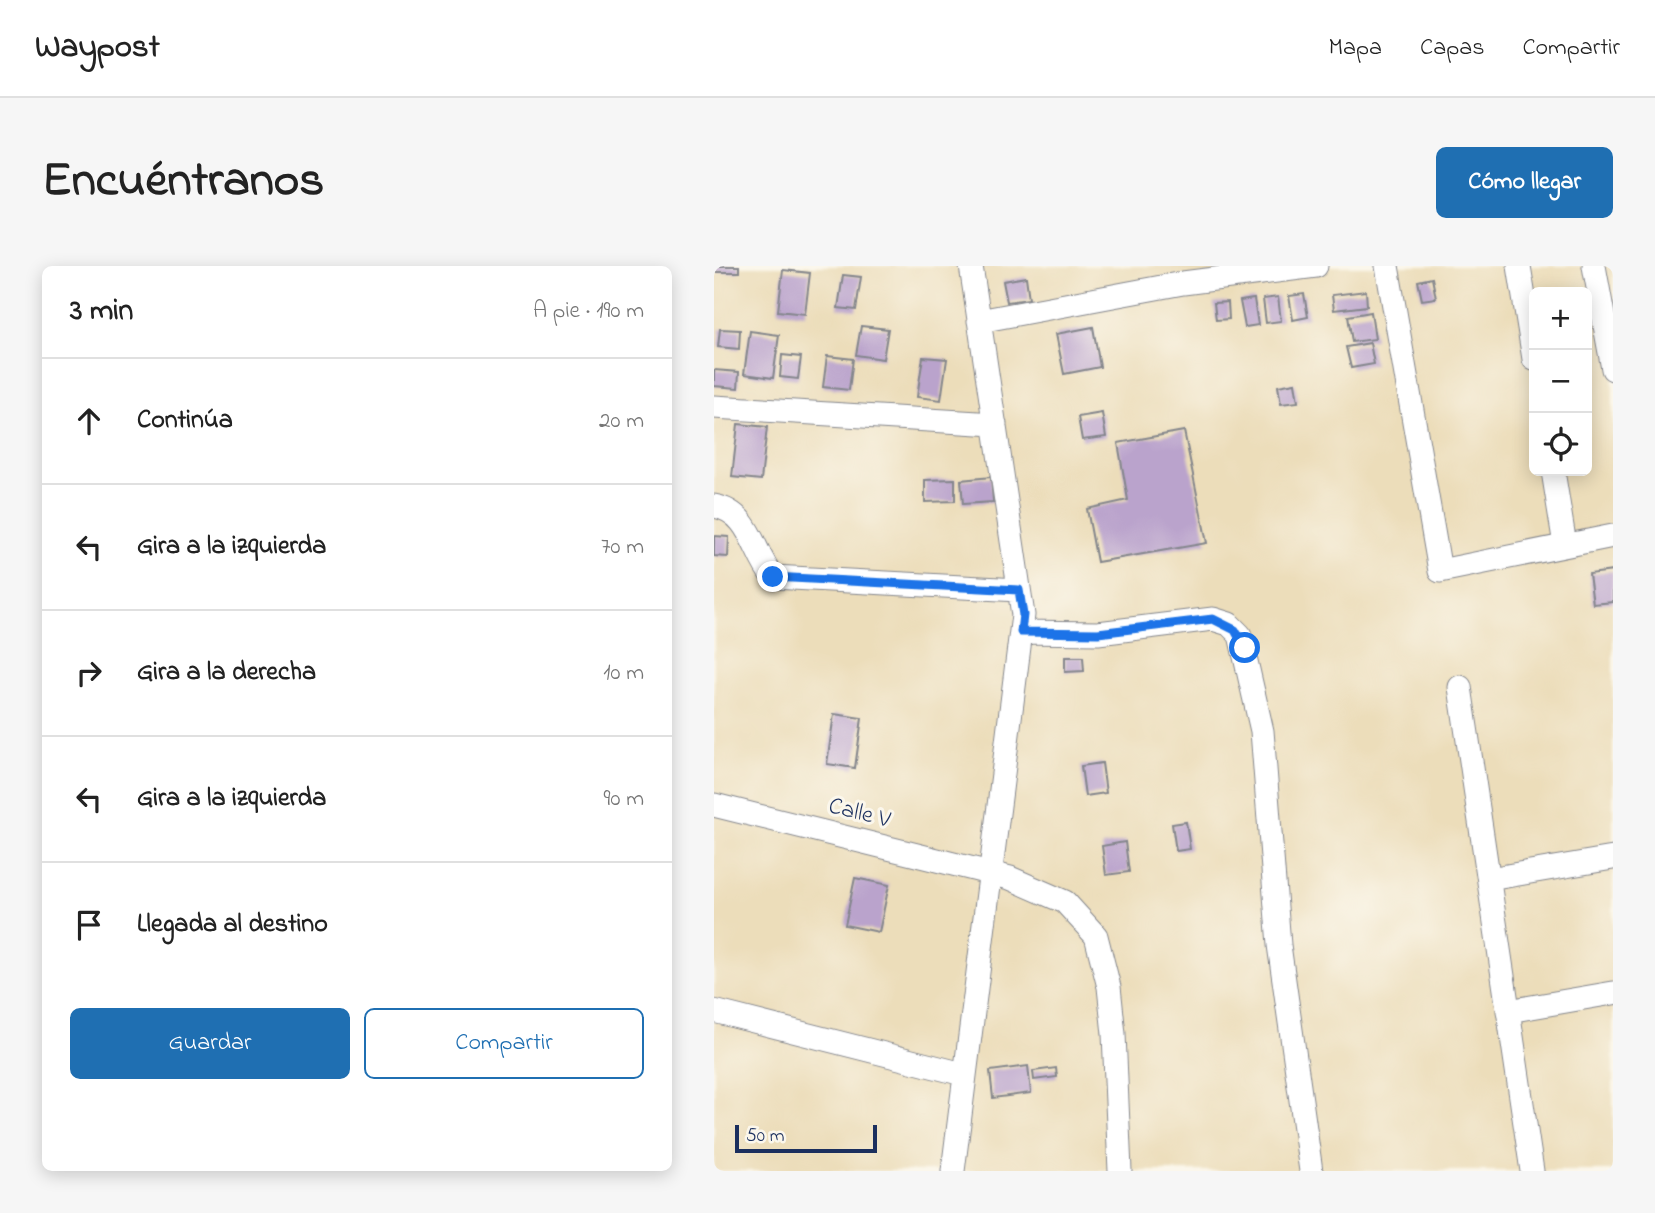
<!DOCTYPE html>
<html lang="es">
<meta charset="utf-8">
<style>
:root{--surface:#fff;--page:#f6f6f6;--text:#222;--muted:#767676;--line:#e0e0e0;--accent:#1f6fb2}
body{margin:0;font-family:"Indie Flower",sans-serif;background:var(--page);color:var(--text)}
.controls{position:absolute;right:21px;top:21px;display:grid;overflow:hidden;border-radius:10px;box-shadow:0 4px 18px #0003}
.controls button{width:63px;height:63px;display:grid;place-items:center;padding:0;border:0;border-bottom:2px solid var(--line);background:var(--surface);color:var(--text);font:35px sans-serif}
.scale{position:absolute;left:21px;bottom:18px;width:142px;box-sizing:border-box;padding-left:7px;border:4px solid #1b2f5e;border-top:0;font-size:19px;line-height:24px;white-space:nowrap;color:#1b2f5e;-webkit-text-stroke:5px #fbf7ec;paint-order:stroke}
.stop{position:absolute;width:21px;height:21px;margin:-16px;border:5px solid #1a73e8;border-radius:50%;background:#fff}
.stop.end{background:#1a73e8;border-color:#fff;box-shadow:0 2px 7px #0008}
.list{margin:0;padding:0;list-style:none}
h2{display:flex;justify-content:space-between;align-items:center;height:91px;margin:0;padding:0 28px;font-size:30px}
h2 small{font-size:23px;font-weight:400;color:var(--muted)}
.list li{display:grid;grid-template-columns:46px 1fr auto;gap:21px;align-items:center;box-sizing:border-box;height:126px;padding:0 28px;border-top:2px solid var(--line)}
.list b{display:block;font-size:26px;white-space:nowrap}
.list em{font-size:23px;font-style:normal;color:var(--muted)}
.actions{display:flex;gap:14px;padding:21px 28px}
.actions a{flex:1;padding:16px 0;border:2px solid var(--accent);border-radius:10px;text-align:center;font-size:24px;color:var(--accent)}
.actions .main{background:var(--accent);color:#fff}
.icon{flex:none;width:38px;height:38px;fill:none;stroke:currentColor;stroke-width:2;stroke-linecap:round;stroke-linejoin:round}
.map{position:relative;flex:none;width:899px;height:905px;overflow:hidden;border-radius:10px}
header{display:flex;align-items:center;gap:42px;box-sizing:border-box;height:98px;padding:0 35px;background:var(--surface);border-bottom:2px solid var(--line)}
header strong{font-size:33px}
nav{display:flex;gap:38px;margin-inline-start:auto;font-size:24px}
.intro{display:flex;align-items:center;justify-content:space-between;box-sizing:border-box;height:168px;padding:0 42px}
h1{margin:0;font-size:49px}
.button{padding:18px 32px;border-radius:10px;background:var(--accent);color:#fff;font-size:24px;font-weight:700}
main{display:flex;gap:42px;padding:0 42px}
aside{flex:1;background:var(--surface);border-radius:10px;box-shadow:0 4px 18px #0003}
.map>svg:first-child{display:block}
.building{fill:#baa3cc}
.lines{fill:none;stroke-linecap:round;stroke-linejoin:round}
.minor-casing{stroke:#84868c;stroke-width:25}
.minor{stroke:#fff;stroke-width:23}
.route{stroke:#1a73e8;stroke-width:9}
.labels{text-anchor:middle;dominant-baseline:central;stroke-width:6;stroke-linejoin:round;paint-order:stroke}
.street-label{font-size:24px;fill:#1b2f5e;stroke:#fbf7ec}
</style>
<header>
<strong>Waypost</strong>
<nav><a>Mapa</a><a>Capas</a><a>Compartir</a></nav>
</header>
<div class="intro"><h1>Encuéntranos</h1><a class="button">Cómo llegar</a></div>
<main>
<aside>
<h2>3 min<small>A pie · 190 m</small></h2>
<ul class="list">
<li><svg class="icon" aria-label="ahead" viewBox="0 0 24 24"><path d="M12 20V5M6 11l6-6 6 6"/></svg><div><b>Continúa</b></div><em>20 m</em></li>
<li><svg class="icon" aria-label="left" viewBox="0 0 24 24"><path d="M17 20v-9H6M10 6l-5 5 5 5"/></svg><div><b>Gira a la izquierda</b></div><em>70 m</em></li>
<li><svg class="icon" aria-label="right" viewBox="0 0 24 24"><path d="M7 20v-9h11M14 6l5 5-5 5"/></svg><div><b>Gira a la derecha</b></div><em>10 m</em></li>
<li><svg class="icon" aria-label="left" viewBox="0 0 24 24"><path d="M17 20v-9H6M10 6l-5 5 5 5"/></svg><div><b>Gira a la izquierda</b></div><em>90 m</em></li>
<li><svg class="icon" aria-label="arrive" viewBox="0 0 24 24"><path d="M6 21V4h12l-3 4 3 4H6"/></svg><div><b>Llegada al destino</b></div></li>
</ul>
<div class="actions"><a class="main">Guardar</a><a>Compartir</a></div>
</aside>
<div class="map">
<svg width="899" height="905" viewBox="0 0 899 905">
<rect width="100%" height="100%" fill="#fbf7ec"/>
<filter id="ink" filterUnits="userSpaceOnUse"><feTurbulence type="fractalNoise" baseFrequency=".0143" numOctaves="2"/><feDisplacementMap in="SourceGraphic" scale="14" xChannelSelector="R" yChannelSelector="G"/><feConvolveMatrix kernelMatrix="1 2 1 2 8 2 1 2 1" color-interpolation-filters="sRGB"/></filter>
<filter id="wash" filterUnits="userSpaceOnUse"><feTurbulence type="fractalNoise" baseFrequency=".00686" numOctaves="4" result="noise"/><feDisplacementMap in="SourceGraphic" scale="28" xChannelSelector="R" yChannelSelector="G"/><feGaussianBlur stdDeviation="1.57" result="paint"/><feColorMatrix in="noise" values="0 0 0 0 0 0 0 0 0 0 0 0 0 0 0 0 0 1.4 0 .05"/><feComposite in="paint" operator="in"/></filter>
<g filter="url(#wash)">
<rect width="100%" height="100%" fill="#ecddba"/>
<g id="blocks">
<!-- building -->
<path class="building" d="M0 0H25V6H0Z
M69 4 96 7 91 48 64 45Z
M129 9 147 11 142 44 124 42Z
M312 11 315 33 293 36 289 15Z
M718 12 722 32 708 34 704 15Z
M652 25 653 40 620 44 618 29Z
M590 28 594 51 579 54 575 30Z
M564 31 567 55 552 57 549 33Z
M540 33 544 59 531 61 526 35Z
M514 36 515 53 502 54 500 37Z
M657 46 661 73 638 76 634 50Z
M147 60 174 63 169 93 142 89Z
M379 61 386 101 350 108 342 68Z
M6 63 26 64 25 83 4 81Z
M36 65 65 69 59 112 30 108Z
M656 77 660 98 637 102 632 81Z
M68 89 87 91 84 113 66 111Z
M113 90 139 93 135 124 109 121Z
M209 91 233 93 227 134 203 131Z
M0 104 25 106 24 122 0 120Z
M581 117 584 136 567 138 564 120Z
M388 147 392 171 368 174 364 151Z
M24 158 53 161 47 214 18 211Z
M470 165 493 277 383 296 373 243 414 234 404 177Z
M277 211 279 236 249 238 247 214Z
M241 213V235L211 236V214Z
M0 270 15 271 14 291 0 290Z
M899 305V336L879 338 875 308Z
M351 391H369L370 405 351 406Z
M120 448 148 452 141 502 113 498Z
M388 497 392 527 371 530 367 500Z
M472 556 476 583 462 585 458 558Z
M411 576 415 606 392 609 388 580Z
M141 612 175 619 165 666 131 659Z
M314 800 317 827 279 832 276 805Z
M342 802 343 811 320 814 319 805Z"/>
</g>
</g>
<g filter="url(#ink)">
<use href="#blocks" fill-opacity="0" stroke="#84868c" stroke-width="2"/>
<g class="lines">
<!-- minor casing -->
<g class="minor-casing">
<path id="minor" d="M673 0 726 305 899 270
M805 0 820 93
M880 0 899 103
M265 55 469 17 602 0
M0 141 281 158
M839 205 851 279
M0 240C37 246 39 287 59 311L305 324
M307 366 384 367 499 353 515 358 526 369 548 465 565 679 597 905
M746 421 818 905
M0 539 296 612 351 636 382 670 395 721 400 768 406 905
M775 613 899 592
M0 745 249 808
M794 745 899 727
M239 905 309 349 257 0"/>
</g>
<!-- minor -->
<use href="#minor" class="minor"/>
</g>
</g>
<g class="lines" filter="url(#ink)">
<!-- route -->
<path class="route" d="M59 311 305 324 309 349 307 366 384 367 499 353 521 364 531 382"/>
</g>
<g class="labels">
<!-- street labels -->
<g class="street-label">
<text transform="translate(145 548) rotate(14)">Calle V</text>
</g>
</g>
</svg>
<div class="controls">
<button>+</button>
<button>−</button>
<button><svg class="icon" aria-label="locate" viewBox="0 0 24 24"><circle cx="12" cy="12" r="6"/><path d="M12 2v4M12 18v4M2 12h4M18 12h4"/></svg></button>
</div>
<div class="scale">50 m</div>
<div class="stop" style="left:531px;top:382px"></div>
<div class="stop end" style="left:59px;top:311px"></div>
</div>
</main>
